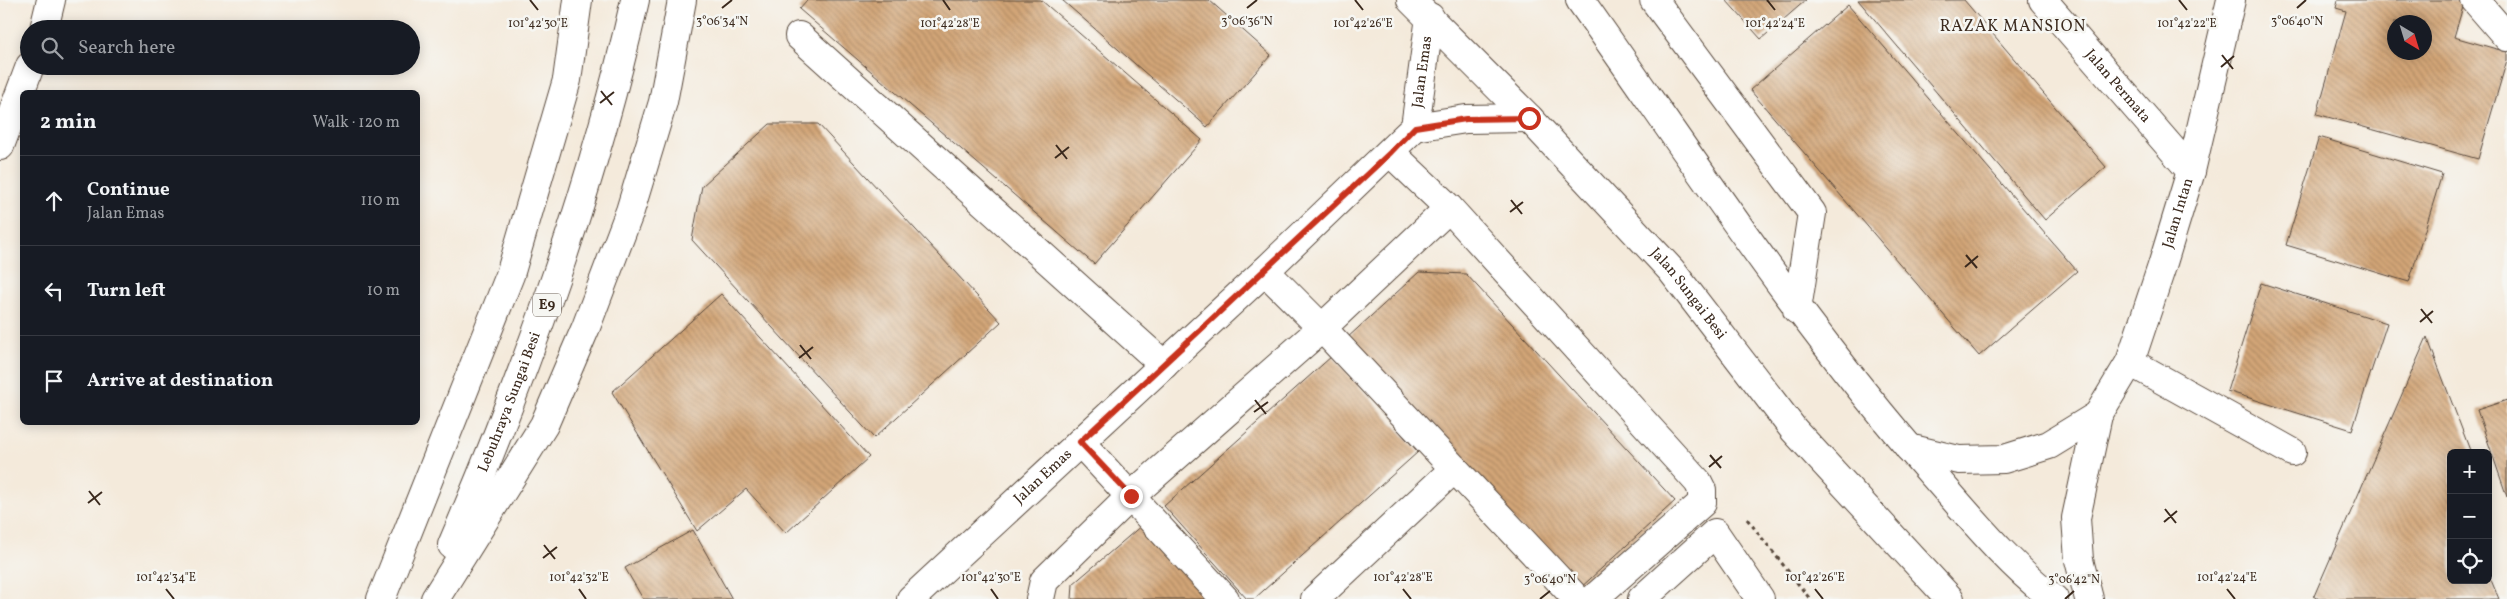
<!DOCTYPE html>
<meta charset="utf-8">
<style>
:root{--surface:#171b24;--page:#242831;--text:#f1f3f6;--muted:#9ea1a6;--line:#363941}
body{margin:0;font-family:Vollkorn,serif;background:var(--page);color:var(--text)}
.controls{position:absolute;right:15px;bottom:15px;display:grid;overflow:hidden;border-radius:8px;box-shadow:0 2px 12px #0003}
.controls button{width:45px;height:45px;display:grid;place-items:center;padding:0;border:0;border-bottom:1px solid var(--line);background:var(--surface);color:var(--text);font:25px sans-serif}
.compass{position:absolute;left:2387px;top:15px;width:45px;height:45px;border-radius:50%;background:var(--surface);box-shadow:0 2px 12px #0003;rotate:142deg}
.stop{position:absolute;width:15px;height:15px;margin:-11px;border:4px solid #c8321e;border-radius:50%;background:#fff}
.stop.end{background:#c8321e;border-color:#fff;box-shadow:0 1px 5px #0008}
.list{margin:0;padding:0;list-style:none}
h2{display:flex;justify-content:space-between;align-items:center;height:65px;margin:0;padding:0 20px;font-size:21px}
h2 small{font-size:16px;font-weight:400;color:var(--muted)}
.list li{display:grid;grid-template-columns:32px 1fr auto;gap:15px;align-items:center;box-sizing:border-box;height:90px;padding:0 20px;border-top:1px solid var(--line)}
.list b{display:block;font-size:19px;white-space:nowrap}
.list p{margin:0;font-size:16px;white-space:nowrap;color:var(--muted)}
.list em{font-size:16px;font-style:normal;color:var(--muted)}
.icon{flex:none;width:28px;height:28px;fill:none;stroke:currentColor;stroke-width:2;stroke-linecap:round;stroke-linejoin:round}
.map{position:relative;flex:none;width:2507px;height:599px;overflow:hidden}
.search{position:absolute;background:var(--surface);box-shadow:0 2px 12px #0003;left:20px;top:20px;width:400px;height:55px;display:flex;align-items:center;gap:12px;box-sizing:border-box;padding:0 18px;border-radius:28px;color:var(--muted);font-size:19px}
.panel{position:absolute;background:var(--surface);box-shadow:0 2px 12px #0003;left:20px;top:90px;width:400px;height:335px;border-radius:8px}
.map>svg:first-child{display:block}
.building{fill:url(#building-back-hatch);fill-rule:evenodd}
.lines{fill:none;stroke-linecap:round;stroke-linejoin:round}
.minor-casing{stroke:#57473a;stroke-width:30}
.highway-casing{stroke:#57473a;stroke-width:30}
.path{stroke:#57473a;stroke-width:3;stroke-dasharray:4 4;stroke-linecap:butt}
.minor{stroke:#fff;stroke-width:28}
.highway{stroke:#fff;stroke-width:28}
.route{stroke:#c8321e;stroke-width:6}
.ticks{fill:none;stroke:#3b2a1e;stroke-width:2}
.labels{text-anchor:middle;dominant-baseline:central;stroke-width:5;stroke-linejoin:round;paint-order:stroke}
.shield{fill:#f6f6f2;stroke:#73675e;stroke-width:1}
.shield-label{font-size:14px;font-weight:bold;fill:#3b2a1e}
.street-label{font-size:15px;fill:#3b2a1e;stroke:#f6f6f2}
.neighbourhood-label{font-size:16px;letter-spacing:1px;fill:#3b2a1e;stroke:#f6f6f2}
.ticks-label{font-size:12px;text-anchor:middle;fill:#3b2a1e;stroke:#f6f6f2;stroke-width:5;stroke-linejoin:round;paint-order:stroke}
</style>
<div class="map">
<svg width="2507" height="599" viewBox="0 0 2507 599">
<defs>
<pattern id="building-back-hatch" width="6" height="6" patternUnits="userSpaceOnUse" patternTransform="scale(1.25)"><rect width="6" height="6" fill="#d2a577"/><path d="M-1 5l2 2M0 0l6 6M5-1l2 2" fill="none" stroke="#ac8761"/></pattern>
</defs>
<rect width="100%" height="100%" fill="#f6f6f2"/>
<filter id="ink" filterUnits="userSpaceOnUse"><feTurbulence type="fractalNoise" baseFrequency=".02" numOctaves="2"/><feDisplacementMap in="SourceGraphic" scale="10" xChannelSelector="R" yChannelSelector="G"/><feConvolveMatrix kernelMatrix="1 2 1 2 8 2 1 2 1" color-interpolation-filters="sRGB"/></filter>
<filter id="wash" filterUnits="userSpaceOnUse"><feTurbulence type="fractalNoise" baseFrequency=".0096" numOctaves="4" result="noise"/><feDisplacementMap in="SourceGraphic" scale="20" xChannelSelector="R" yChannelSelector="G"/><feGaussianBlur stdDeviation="1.12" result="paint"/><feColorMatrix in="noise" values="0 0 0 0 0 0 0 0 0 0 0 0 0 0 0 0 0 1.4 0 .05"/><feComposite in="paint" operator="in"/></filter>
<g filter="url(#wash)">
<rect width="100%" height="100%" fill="#f4eadb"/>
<g id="blocks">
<!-- building -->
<path class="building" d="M807 0H1041L1202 140 1094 264 799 9Z
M1062 0H1209L1271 55 1207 127Z
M1726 0H1806L1761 39Z
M1858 0H1964L2106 167 2045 220Z
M2338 0H2465L2454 37 2507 52V60L2478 159 2317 114 2346 11 2336 8ZM2394 22H2424V52H2394Z
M1848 5 2077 271 1979 356 1750 90Z
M770 124H818L1001 322 874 438 692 240 702 186Z
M2319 137 2442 174 2409 282 2286 245Z
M1419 272 1466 274 1675 501 1578 590 1346 339Z
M2261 283 2387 323 2352 430 2227 391Z
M721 294 869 457 786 533 746 489 697 531 612 392Z
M2427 337 2471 453H2451V580H2488V573L2499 599H2319L2314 596Z
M1332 356 1418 452 1254 599H1247L1164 506Z
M2507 400V497L2477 410Z
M1142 525 1208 599H1072L1073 584Z
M693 530 732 599H643L625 568Z"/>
</g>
</g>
<g filter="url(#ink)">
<use href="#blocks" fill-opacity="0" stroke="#57473a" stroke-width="1"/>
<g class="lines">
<!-- minor casing -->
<g class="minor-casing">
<g id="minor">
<path d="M1654 0 1812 213 1797 310"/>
<path id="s1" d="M2043 0 2191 171"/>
<path d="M2475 0 2507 37"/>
<path d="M44 29 51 0"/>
<path d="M799 36 1164 365"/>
<path d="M1415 127 1466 119 1529 118"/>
<path d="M0 146 30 66"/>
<path d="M1391 153 1449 208 1698 482 1702 490V503L1593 599"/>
<path d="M1265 271 1322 328 1577 599"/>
<path d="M2130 362 2292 452"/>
<path d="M1080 442 1225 599"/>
<path d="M1909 448 1959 460 2004 459 2049 445 2098 415"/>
<path id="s2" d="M911 599 1265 271 1415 127 1430 17"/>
<path d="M1040 599 1044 581 1131 496 1322 328 1449 208"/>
<path d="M1315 599 1454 469"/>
<path d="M1642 599 1715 533 1760 599"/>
<path id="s3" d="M2089 599 2079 560 2076 518 2098 415 2130 362 2162 266 2191 171 2231 0"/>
</g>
</g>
<!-- highway casing -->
<g class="highway-casing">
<g id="highway">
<path id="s4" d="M1411 0 1529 118 1671 270 1794 430 1950 599"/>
<path d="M1580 0C1694 161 1802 327 1933 475 1971 518 2008 564 2054 599"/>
<path id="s5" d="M452 545C528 367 592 190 635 0"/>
<path d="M381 599 510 275 567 80 578 0"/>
<path d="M435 599 544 425 586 327 630 211 663 102 682 0"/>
</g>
</g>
<!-- path -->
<path class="path" d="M1747 519 1810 599"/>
<!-- minor -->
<use href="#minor" class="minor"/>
<!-- highway -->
<use href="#highway" class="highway"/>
</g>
</g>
<g class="lines" filter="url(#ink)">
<!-- route -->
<path class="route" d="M1131 496 1080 442 1391 152 1415 127 1466 119 1529 118"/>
</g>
<!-- ticks -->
<path class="ticks" d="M530 0 538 10M943 0 950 10M1355 0 1363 10M1767 0 1775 10M2179 0 2187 10M722 8 732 0M1247 8 1257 0M2297 8 2306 0M2222 55 2233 69M2221 67 2234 56M601 91 612 105M600 103 614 92M1056 145 1067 159M1055 158 1069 147M1511 200 1522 214M1510 212 1523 202M1966 255 1977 268M1965 267 1978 256M2421 309 2432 323M2420 322 2433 311M800 345 811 359M799 358 813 347M1255 400 1266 414M1254 412 1268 402M1710 455 1721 468M1709 467 1722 456M89 491 100 505M88 503 102 492M2165 509 2176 523M2164 522 2177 511M544 545 555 559M543 558 557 547M166 589 174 599M579 589 586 599M991 589 998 599M1403 589 1411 599M1815 589 1823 599M2227 589 2235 599M1540 599 1550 591M2065 599 2074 591"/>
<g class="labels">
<!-- shield labels -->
<rect class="shield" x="533" y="293.5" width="28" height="23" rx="4"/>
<g class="shield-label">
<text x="547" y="305">E9</text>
</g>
<!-- street labels -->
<g class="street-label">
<text stroke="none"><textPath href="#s2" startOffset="746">Jalan Emas</textPath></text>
<text stroke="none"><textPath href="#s1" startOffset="114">Jalan Permata</textPath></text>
<text stroke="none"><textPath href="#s3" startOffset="406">Jalan Intan</textPath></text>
<text stroke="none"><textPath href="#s4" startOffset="404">Jalan Sungai Besi</textPath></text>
<text stroke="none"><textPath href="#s5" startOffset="154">Lebuhraya Sungai Besi</textPath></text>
<text stroke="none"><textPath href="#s2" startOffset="180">Jalan Emas</textPath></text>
</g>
<!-- neighbourhood labels -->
<g class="neighbourhood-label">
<text x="2013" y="27">RAZAK MANSION</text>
</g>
</g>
<g class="ticks-label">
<text x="722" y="25">3°06'34"N</text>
<text x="1247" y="25">3°06'36"N</text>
<text x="2297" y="25">3°06'40"N</text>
<text x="538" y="27">101°42'30"E</text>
<text x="950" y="27">101°42'28"E</text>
<text x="1775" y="27">101°42'24"E</text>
<text x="2187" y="27">101°42'22"E</text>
<text x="1363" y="27">101°42'26"E</text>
<text x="166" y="581">101°42'34"E</text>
<text x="579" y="581">101°42'32"E</text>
<text x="991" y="581">101°42'30"E</text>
<text x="1403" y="581">101°42'28"E</text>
<text x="1815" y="581">101°42'26"E</text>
<text x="2227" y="581">101°42'24"E</text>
<text x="1550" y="583">3°06'40"N</text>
<text x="2074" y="583">3°06'42"N</text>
</g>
</svg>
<div class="controls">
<button>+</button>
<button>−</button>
<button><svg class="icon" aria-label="locate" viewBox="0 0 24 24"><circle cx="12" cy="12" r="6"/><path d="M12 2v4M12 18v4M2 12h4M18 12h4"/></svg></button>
</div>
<svg class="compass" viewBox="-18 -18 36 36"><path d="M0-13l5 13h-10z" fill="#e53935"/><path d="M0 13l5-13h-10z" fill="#9ea1a6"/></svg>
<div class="stop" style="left:1529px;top:118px"></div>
<div class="stop end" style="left:1131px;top:496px"></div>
<div class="search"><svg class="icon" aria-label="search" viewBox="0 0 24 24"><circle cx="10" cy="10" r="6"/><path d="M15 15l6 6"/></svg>Search here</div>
<section class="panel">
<h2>2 min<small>Walk · 120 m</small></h2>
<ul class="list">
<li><svg class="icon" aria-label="ahead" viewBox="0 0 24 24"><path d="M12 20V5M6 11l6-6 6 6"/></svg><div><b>Continue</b><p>Jalan Emas</p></div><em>110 m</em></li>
<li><svg class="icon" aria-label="left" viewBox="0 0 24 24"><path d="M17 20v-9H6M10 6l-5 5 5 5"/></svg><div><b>Turn left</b></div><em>10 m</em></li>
<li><svg class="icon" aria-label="arrive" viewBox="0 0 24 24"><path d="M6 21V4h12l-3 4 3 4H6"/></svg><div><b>Arrive at destination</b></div></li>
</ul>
</section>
</div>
